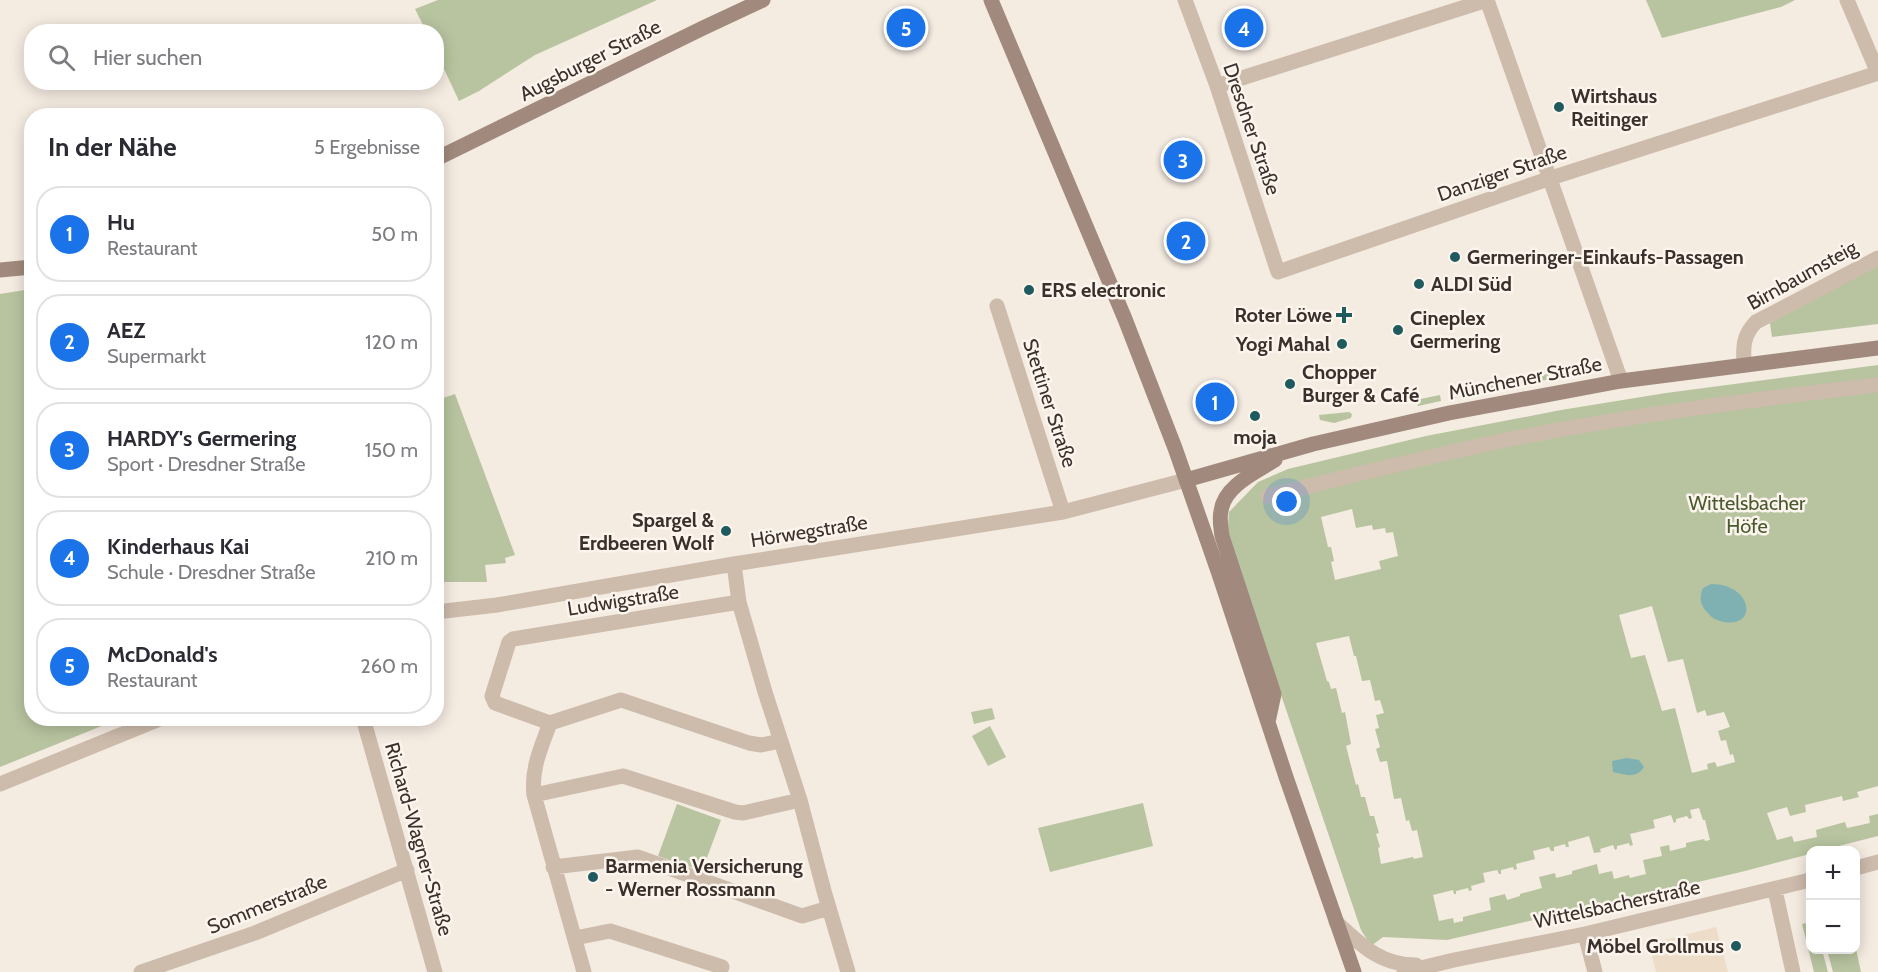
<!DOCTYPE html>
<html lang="de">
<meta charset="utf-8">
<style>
:root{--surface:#fff;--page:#f7f7f7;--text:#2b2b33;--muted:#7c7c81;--line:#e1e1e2;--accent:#1a73e8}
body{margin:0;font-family:Cabin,sans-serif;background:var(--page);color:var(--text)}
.controls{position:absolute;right:18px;bottom:18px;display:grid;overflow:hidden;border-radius:12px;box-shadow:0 3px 15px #0003}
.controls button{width:54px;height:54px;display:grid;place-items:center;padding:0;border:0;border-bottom:2px solid var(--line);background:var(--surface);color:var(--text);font:30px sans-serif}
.you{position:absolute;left:1287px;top:502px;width:21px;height:21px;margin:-15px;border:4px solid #fff;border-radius:50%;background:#1a73e8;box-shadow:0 0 0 9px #1a73e833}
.badge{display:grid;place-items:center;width:39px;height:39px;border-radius:50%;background:var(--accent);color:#fff;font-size:20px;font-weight:700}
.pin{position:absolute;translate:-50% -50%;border:3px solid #fff;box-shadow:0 2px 6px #0006}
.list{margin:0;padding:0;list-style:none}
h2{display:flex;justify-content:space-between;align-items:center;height:78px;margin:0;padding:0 24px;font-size:26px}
h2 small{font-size:20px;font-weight:400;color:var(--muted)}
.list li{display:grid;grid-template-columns:39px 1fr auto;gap:18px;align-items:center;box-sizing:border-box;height:96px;margin:0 12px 12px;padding:0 12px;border:2px solid var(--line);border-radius:24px}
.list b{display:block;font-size:22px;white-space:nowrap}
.list p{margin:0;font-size:20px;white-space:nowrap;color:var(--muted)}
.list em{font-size:20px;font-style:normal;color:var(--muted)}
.icon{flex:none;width:33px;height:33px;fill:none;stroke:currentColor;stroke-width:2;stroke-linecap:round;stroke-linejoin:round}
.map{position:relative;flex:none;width:1878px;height:972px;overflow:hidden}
.search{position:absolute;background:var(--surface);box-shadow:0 3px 15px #0003;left:24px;top:24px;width:420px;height:66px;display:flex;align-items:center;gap:15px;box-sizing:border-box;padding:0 21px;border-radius:24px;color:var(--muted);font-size:22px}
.panel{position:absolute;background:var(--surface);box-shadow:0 3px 15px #0003;left:24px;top:108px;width:420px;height:618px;border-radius:24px}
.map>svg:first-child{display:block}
.green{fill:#b8c4a0;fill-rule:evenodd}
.plaza{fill:#ecdcc8}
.water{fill:#7fb0b2}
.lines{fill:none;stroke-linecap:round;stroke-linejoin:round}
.street{stroke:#cdbbac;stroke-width:15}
.secondary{stroke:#a18a7d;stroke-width:15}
.poi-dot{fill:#1f5a5e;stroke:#fbf5ee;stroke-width:2}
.labels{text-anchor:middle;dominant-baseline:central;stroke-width:5;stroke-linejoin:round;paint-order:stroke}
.street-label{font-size:20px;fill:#3b302b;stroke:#fbf5ee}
.poi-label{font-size:20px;font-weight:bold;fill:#3b302b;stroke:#fbf5ee;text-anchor:start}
.park-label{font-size:20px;fill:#4a5a2e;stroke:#fbf5ee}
</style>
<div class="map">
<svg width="1878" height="972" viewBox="0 0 1878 972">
<rect width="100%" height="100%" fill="#f4ebe1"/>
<!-- green -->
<path class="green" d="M438 0H657L535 55 479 91 459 101 437 54 436 32 426 31 415 9Z
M1646 0H1795L1781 7 1662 38Z
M1878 264V324L1772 337 1770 323Z
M31 289 32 718 119 719 0 767V294Z
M1878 365V786L1857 792 1859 797 1843 801 1842 796 1805 805 1806 812 1790 816 1787 807 1767 813 1777 840 1792 836 1794 842 1817 837 1816 830 1845 822 1847 828 1870 823 1869 816 1878 814V836L1823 850H1810V854L1741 872 1447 940 1383 937 1371 946 1361 930 1227 536 1229 512 1258 482 1288 469 1426 436 1561 410 1666 393ZM1352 509 1356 528 1372 525 1373 530 1385 528 1386 533 1393 532 1398 556 1379 561 1381 569 1335 580 1331 562 1334 561 1331 547H1328L1321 517ZM1652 606 1668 662 1683 659 1697 713 1705 710 1707 716 1724 712 1730 727 1718 731 1721 741 1726 740 1730 755 1733 754 1735 762 1717 767 1715 762 1707 764 1708 769 1692 773 1675 708 1662 711 1645 655 1631 658 1619 615ZM1349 636 1354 656H1356L1362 681 1370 680 1375 701 1380 700 1384 713 1376 715 1379 728 1375 729 1380 747 1376 749 1380 762 1387 761 1394 799 1401 798 1406 821 1409 820 1412 831 1417 830 1423 857 1414 859 1413 857 1381 864 1378 848 1380 847 1376 834 1379 833 1374 816H1370L1365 797H1361L1358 784 1356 785 1346 746 1351 744 1345 712 1342 713 1336 688 1331 689 1329 682 1327 681 1316 643ZM1699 808 1703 820H1705L1710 840 1705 841 1704 839 1686 843V847L1670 851 1669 845 1660 847 1662 856 1643 860 1646 874 1630 878 1629 875 1614 879 1612 871 1599 874 1597 864 1572 871V874L1556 878 1555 873 1539 877 1542 888 1520 894V896L1507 900 1505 894 1489 898 1491 910 1463 917V921L1454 923 1453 918 1439 921 1433 895 1453 890 1454 894H1456V891L1468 888 1469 891 1472 890 1471 886 1485 882 1483 873 1497 870 1499 874H1501V870L1513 867 1514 870 1517 869 1516 864 1535 859 1533 851 1549 847 1551 851H1554V847L1565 844 1566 847H1569L1568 842 1589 836 1594 853 1601 852 1600 849 1613 845 1615 850 1617 849V846L1629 843 1630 846 1633 845 1630 834 1655 828 1653 820 1671 815 1674 823 1676 822V819L1687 816 1689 819 1692 818 1690 810Z
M1585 367 1576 374 1454 398 1452 392Z
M455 394 515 555 505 558 506 563 485 565 487 582H437V400Z
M1440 395 1441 401 1418 406 1416 400Z
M1349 412 1352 414 1351 418 1334 423 1320 420 1319 415Z
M992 708 995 719 974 724 971 712Z
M990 726 1006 757 988 766 972 736Z
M1143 803 1153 846 1050 872 1038 828Z
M677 804 721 820 702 871 658 856Z
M1810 922V950H1822L1828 972H1814L1802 924Z
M1856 949 1861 972H1833L1827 950Z"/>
<!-- plaza -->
<path class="plaza" d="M1716 927 1728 972H1656L1649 944Z"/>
<!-- water -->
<path class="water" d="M1711 584C1753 584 1758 628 1724 622 1716 620 1713 619 1708 613 1700 605 1699 598 1703 588Z
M1627 758 1639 760 1644 767C1636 779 1626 775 1613 772L1612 761Z"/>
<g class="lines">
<!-- street -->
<path class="street" d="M1185 0 1217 86 1278 272 1551 178 1878 73
M1487 0 1621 381
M1847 0 1878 73
M1217 86 1487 0
M997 306 1063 512
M1744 365C1743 347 1743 335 1756 322L1878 258
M1268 496C1352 476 1436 454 1521 437 1640 414 1758 399 1878 385
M734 564 739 602 765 692 800 800 824 891 848 972
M436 612 497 605 734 564 1063 512 1186 480
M363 718 435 972
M550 723 621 700 749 743 761 745 781 741
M0 784 162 718
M534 795 623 776 735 812 743 813 800 800
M553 867 638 857 802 916 829 908
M1856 868 1878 862
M1775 890 1793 972
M1336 922C1361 945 1380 965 1416 965
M1585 934 1595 972
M575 938 610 931 722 967
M141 972 255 933 407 870
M584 972 534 795C531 768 541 748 550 723L495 703 492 696 509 642 513 639 739 602
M1404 972 1454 960 1585 934 1810 880"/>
<!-- secondary -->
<path class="secondary" d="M991 0 1125 319 1175 448 1219 574 1286 777 1354 972
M436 159 703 28 763 0
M0 270 32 267
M1186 480 1313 444 1449 413 1621 381 1878 348
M1268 722 1274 694 1222 536C1221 528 1219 519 1221 511 1224 486 1256 472 1275 460"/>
</g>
<!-- markers -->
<g class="poi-dot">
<circle cx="1559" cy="107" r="6"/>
<circle cx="1455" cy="257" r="6"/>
<circle cx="1419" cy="284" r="6"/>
<circle cx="1029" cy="290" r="6"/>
<path d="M1341 306h6v6h6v6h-6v6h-6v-6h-6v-6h6z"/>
<circle cx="1398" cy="330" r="6"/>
<circle cx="1342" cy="344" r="6"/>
<circle cx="1290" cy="384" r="6"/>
<circle cx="1255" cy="416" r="6"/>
<circle cx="726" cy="531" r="6"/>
<circle cx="593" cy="877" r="6"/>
<circle cx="1736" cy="946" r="6"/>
</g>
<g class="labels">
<!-- street labels -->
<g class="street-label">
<text transform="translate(590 60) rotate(-27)">Augsburger Straße</text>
<text transform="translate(1252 129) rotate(71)">Dresdner Straße</text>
<text transform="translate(1502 173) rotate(-19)">Danziger Straße</text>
<text transform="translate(1802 275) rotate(-29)">Birnbaumsteig</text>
<text transform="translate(1525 378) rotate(-11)">Münchener Straße</text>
<text transform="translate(1050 403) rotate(72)">Stettiner Straße</text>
<text transform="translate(809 531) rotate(-9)">Hörwegstraße</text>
<text transform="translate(623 600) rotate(-9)">Ludwigstraße</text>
<text transform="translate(419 839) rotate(74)">Richard-Wagner-Straße</text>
<text transform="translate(267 904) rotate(-22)">Sommerstraße</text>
<text transform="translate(1617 904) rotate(-12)">Wittelsbacherstraße</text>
</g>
<!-- poi labels -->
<g class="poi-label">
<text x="1571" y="96">Wirtshaus<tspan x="1571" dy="23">Reitinger</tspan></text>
<text x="1467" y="257">Germeringer-Einkaufs-Passagen</text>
<text x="1431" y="284">ALDI Süd</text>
<text x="1041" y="290">ERS electronic</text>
<text x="1332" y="315" text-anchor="end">Roter Löwe</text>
<text x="1410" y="318">Cineplex<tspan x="1410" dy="23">Germering</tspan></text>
<text x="1330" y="344" text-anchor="end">Yogi Mahal</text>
<text x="1302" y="372">Chopper<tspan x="1302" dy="23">Burger &amp; Café</tspan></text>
<text x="1255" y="437" text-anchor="middle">moja</text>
<text x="714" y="520" text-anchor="end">Spargel &amp;<tspan x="714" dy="23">Erdbeeren Wolf</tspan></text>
<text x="605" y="866">Barmenia Versicherung<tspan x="605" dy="23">- Werner Rossmann</tspan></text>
<text x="1724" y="946" text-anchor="end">Möbel Grollmus</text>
</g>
<!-- park labels -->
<g class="park-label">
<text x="1747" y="503">Wittelsbacher<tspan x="1747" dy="23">Höfe</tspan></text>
</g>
</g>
</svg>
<div class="controls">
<button>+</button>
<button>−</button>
</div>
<div class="you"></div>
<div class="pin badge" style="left:1215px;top:402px">1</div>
<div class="pin badge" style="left:1186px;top:241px">2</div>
<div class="pin badge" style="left:1183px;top:160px">3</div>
<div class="pin badge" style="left:1244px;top:28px">4</div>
<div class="pin badge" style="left:906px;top:28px">5</div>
<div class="search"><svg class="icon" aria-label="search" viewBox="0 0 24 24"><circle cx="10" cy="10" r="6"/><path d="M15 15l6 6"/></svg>Hier suchen</div>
<section class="panel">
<h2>In der Nähe<small>5 Ergebnisse</small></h2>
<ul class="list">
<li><span class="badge">1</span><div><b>Hu</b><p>Restaurant</p></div><em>50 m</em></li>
<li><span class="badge">2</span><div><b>AEZ</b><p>Supermarkt</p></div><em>120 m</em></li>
<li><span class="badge">3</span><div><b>HARDY's Germering</b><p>Sport · Dresdner Straße</p></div><em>150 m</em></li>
<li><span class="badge">4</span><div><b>Kinderhaus Kai</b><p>Schule · Dresdner Straße</p></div><em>210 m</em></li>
<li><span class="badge">5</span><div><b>McDonald's</b><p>Restaurant</p></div><em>260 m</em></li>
</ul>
</section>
</div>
